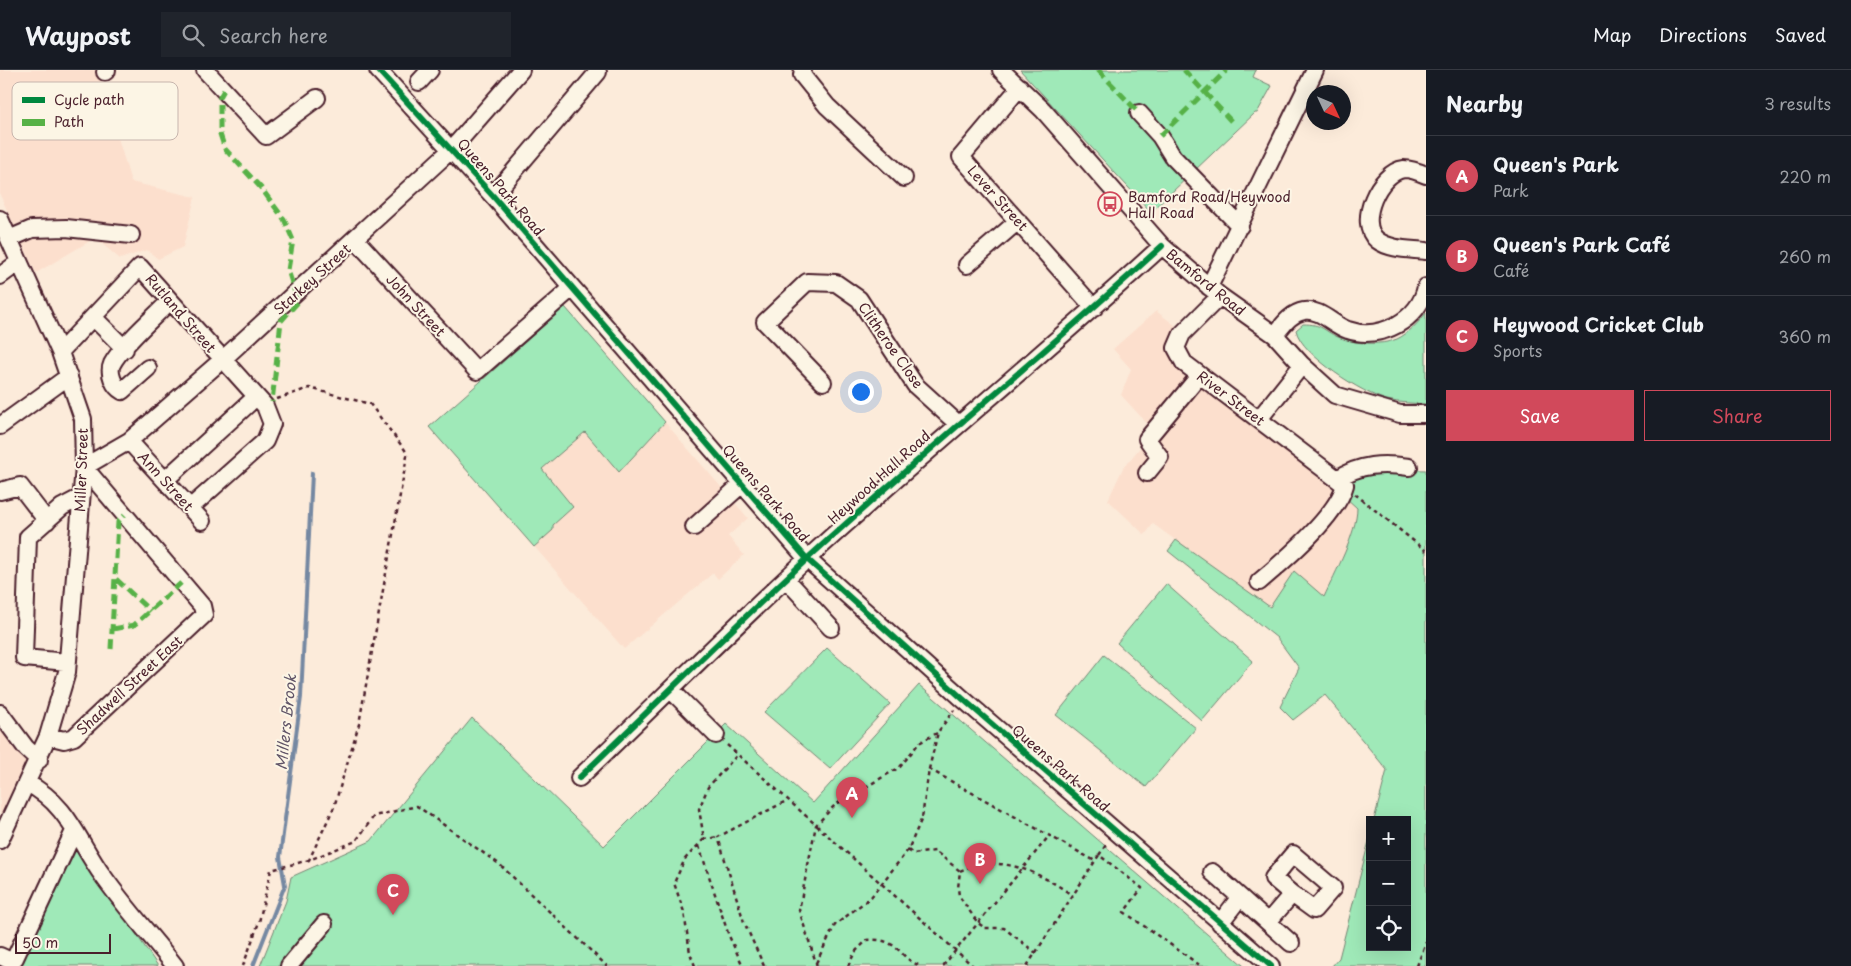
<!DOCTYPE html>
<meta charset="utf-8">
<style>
:root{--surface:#171b24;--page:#20242c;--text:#f1f3f6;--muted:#9ea1a6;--line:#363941;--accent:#d1495b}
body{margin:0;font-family:"Playpen Sans",sans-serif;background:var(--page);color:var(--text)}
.controls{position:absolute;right:15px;bottom:15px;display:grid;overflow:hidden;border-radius:0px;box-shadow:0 5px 20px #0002}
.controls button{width:45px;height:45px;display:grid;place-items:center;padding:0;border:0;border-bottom:1px solid var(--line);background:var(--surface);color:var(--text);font:25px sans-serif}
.compass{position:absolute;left:1306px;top:15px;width:45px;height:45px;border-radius:50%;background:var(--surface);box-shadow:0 5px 20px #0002;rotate:134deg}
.scale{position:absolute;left:15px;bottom:12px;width:96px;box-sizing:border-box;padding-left:5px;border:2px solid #4a1f2b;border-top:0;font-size:14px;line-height:18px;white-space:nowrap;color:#4a1f2b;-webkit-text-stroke:4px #fcf5e5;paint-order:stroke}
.you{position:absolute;left:860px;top:321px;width:18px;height:18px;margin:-12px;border:4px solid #fff;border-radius:50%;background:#1a73e8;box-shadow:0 0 0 8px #1a73e833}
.badge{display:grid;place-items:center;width:32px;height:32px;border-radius:50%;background:var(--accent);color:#fff;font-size:16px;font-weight:700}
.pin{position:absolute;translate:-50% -41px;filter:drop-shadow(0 1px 2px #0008)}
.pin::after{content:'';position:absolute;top:26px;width:18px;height:15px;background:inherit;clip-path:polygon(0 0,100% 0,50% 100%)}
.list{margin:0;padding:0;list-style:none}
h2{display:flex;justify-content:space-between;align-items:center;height:65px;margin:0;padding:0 20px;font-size:21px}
h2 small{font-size:16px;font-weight:400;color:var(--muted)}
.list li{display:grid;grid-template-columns:32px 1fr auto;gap:15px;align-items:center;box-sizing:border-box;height:80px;padding:0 20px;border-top:1px solid var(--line)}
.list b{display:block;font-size:19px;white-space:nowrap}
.list p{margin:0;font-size:16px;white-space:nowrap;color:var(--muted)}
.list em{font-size:16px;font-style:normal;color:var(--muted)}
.actions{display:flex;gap:10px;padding:15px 20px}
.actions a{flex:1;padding:11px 0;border:1px solid var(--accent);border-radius:0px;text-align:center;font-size:18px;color:var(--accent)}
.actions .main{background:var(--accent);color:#fff}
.icon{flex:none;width:28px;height:28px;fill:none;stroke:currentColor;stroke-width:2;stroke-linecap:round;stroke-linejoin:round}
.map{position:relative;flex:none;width:1426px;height:896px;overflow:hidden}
header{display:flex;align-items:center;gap:30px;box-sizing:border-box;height:70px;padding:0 25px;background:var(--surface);border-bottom:1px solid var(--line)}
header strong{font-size:24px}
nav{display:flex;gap:28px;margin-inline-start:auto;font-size:18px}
.search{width:350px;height:45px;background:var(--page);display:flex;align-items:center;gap:12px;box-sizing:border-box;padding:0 18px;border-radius:0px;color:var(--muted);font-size:19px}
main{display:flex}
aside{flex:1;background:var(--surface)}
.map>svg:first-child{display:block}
.built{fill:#fcdfcd}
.green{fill:#9fe9b8;stroke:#748472}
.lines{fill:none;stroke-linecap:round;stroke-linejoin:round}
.stream{stroke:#7588a2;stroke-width:4}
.minor-casing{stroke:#4a1f2b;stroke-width:20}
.path{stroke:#4a1f2b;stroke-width:2.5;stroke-dasharray:4 4;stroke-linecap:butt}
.minor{stroke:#fcf5e5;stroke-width:16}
.quiet{stroke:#57b146;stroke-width:5;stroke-dasharray:10 5;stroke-linecap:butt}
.cycleway-casing{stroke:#fcf5e5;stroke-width:9}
.cycleway{stroke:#00873e;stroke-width:6}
.labels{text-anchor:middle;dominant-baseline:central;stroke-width:4;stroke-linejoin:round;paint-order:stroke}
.street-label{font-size:14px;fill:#4a1f2b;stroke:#fcf5e5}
.poi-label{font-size:14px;fill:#4a1f2b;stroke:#fcf5e5;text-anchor:start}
.water-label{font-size:15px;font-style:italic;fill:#605467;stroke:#fcf5e5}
.key{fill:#fcf5e5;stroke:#c7b5ad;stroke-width:1}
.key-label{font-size:14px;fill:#4a1f2b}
</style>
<header>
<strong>Waypost</strong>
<div class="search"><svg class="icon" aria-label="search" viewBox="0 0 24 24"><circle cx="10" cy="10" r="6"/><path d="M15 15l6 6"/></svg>Search here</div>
<nav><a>Map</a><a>Directions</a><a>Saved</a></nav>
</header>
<main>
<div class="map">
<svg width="1426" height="896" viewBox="0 0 1426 896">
<rect width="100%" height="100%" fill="#fcebda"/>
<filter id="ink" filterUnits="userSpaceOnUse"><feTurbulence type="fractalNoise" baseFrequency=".02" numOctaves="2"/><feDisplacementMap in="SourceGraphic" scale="10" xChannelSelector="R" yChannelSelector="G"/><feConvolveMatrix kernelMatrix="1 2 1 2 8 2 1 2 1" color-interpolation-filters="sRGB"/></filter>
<g filter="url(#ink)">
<!-- built -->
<path class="built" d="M0 0H98L131 112 195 127 183 177 158 189 147 180 120 189 95 168 36 203 0 125Z
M565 237 748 448 728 466 744 485 718 509 713 503 624 579 429 357Z
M1156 241 1180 259 1168 281 1181 295 1349 417 1357 438V449L1346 481 1324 527 1270 538 1153 454 1145 465 1108 430 1123 398 1154 361 1121 325 1131 299 1113 279Z
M0 653 27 693 0 751Z"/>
<!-- green -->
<path class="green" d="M1020 0H1256L1253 7 1272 16 1257 43H1255L1151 142Z
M565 237 665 352 619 402 585 362 542 399 573 437 553 455V460L534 477 429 357Z
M1426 243V334C1413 333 1399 333 1387 330 1363 324 1301 285 1296 260L1303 254C1323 254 1322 260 1338 267 1354 274 1381 276 1397 269 1408 264 1419 252 1426 243Z
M1386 399 1426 400V896H1332L1339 888 1370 767V877H1407V750H1374L1387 700 1325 625 1293 650 1280 637 1299 598 1277 568 1168 481 1176 470 1270 537 1294 501 1324 527C1335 503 1357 463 1357 438L1345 427 1348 409Z
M1166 514 1253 591 1202 651 1117 573Z
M827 578 890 634 830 699 764 642Z
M1104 585 1196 658 1146 717 1056 645Z
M919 615 1244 896H260L286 831 291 807 371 771 472 648 604 776 726 654 813 733Z
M77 778 158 896H18Z"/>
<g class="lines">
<!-- stream -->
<path class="stream" d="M253 896 285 815 280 787 301 627 312 403"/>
<!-- minor casing -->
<g class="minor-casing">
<path id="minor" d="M205 0 266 66 317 28
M378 0 493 126 807 489 963 629 1271 896
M803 0 802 5 827 36 904 108
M1001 0 1043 40 1162 176 1220 226 1275 265 1302 295 1335 325 1400 344H1426
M105 2 107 0
M419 12 430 0
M1020 17 961 87 1094 238
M1139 43 1160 66 1173 87 1240 156
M1426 105C1419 102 1411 99 1404 99 1379 102 1356 153 1377 170 1390 180 1411 179 1426 181
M493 126 598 2
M0 149 60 282 83 349 84 397 67 602 48 666 0 770
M9 169 32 159 66 158 131 165
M355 169 477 301 572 218
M967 195 1018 151
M0 206 19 192
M1209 217 1315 0
M1220 226 1182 264 1176 278 1184 293 1345 415C1337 446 1284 491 1259 512
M93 247 125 279
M1275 265C1283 255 1291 243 1304 241 1320 238 1334 256 1348 260 1380 271 1419 250 1426 217
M60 282 140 197 265 336 272 354 265 371 190 438
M148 298 122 321C114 317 108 303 112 294 122 275 154 247 170 231
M823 312 765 252 807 212 836 213 859 229 915 315 958 354
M1259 349 1302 295
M0 356 69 306
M129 371 202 451
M84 397 129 371 222 290 451 80 521 0
M1147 403 1160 387 1147 369 1200 305
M1337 409C1360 394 1382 393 1409 397
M165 410 256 327
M0 421 20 416 47 451
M694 457 742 414
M786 509 831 558
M67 592 24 588 28 467 62 437 81 427
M671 620 716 665
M0 643 26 678 39 690
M48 666 64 670 74 667 204 545 202 536 84 397
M579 708C655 635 730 560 808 488 924 382 1046 282 1162 176
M27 713C69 735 77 770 103 806 125 837 151 866 175 896
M1212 802 1240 827 1220 853
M1240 827 1291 873
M1268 852 1292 824 1273 808 1293 784 1333 818 1314 840 1292 824
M0 886 11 891 15 888 74 761
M289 896 324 854"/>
</g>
<!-- path -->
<path class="path" d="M277 329 309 318 370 334 405 380 407 386 359 654 334 737 309 790
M1355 424 1426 481
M727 675 973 896
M929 699 1095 791
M704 769 718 767
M699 776 729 866 743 896
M908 780 913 784 935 781 960 801 958 818 959 826 978 853 985 858H1004L1036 883
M1099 785 1108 772
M960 801C998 782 1042 803 1073 826
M816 893 835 855 871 827 908 780 922 748 929 699 938 662 954 640
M243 896 259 852 271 800 309 790 356 771 374 746 417 736 499 794 607 896
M695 896 690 883 684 842 674 813 685 789 704 769 699 739 708 717 738 684
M764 896 744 852 718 767 788 730
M817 896 799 840 816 755 835 735 900 697 919 673 937 663
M848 896 855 882 867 870C901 867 899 891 922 896
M943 896 1049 766
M1027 896 1099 785 1142 818 1124 842 1201 896
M1417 896 1426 872"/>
<!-- minor -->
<use href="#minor" class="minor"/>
<!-- quiet -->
<path class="quiet" d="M1098 0 1139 43
M1184 0 1231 51
M224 20 220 27V64L225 79 261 118 284 149 293 170 288 200 298 232 281 251 272 332
M1160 66 1227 0
M116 509 150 541
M113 559 134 555 181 513
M111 579 118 452 125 445"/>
<!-- cycleway casing -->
<g class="cycleway-casing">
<path id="cycleway" d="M378 0 493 126 807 489 963 629 1271 896
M579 708C655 635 730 560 808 488 924 382 1046 282 1162 176"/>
</g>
<!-- cycleway -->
<use href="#cycleway" class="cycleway"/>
</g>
</g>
<!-- icons -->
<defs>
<g id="bus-ring" transform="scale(1.25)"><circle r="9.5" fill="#fcf5e5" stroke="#d1495b" stroke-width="1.5"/><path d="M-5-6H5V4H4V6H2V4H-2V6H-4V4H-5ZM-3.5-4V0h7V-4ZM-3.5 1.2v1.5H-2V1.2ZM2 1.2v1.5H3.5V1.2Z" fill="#d1495b"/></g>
</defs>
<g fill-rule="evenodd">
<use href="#bus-ring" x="1110" y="134"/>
</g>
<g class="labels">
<!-- street labels -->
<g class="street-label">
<text transform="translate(501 117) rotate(49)">Queens Park Road</text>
<text transform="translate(998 128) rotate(48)">Lever Street</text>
<text transform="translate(312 209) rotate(-42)">Starkey Street</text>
<text transform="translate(1206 212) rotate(39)">Bamford Road</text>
<text transform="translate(416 235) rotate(47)">John Street</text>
<text transform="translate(181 243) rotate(49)">Rutland Street</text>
<text transform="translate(891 275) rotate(55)">Clitheroe Close</text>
<text transform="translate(1231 328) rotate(37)">River Street</text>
<text transform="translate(81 400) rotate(-88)">Miller Street</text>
<text transform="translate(879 407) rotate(-42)">Heywood Hall Road</text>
<text transform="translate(166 411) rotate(48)">Ann Street</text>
<text transform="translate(766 423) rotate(49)">Queens Park Road</text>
<text transform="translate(129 615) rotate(-43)">Shadwell Street East</text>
<text transform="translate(1061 698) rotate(41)">Queens Park Road</text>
</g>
<!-- poi labels -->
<g class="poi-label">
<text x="1128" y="126">Bamford Road/Heywood<tspan x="1128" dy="16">Hall Road</tspan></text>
</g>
<!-- water labels -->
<g class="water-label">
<text transform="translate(285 652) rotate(-84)">Millers Brook</text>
</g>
</g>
<!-- legend -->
<rect x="12" y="12" width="166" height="58" rx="8" class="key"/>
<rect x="22" y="27" width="23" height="6" fill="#00873e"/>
<rect x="22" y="49" width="23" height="7" fill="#57b146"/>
<g class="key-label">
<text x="54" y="35">Cycle path</text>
<text x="54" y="57">Path</text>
</g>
</svg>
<div class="controls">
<button>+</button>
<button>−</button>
<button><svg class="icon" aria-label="locate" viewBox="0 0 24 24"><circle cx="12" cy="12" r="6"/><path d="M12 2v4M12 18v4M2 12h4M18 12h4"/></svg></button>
</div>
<svg class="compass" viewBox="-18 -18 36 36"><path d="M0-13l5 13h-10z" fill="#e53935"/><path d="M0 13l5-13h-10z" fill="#9ea1a6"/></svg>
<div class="scale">50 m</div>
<div class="you"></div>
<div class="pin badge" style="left:852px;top:748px">A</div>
<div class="pin badge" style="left:980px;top:814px">B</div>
<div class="pin badge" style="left:393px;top:845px">C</div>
</div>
<aside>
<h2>Nearby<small>3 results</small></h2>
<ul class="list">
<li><span class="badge">A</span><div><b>Queen's Park</b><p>Park</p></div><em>220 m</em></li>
<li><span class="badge">B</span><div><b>Queen's Park Café</b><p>Café</p></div><em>260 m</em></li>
<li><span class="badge">C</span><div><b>Heywood Cricket Club</b><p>Sports</p></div><em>360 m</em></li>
</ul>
<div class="actions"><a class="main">Save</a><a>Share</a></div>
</aside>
</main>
